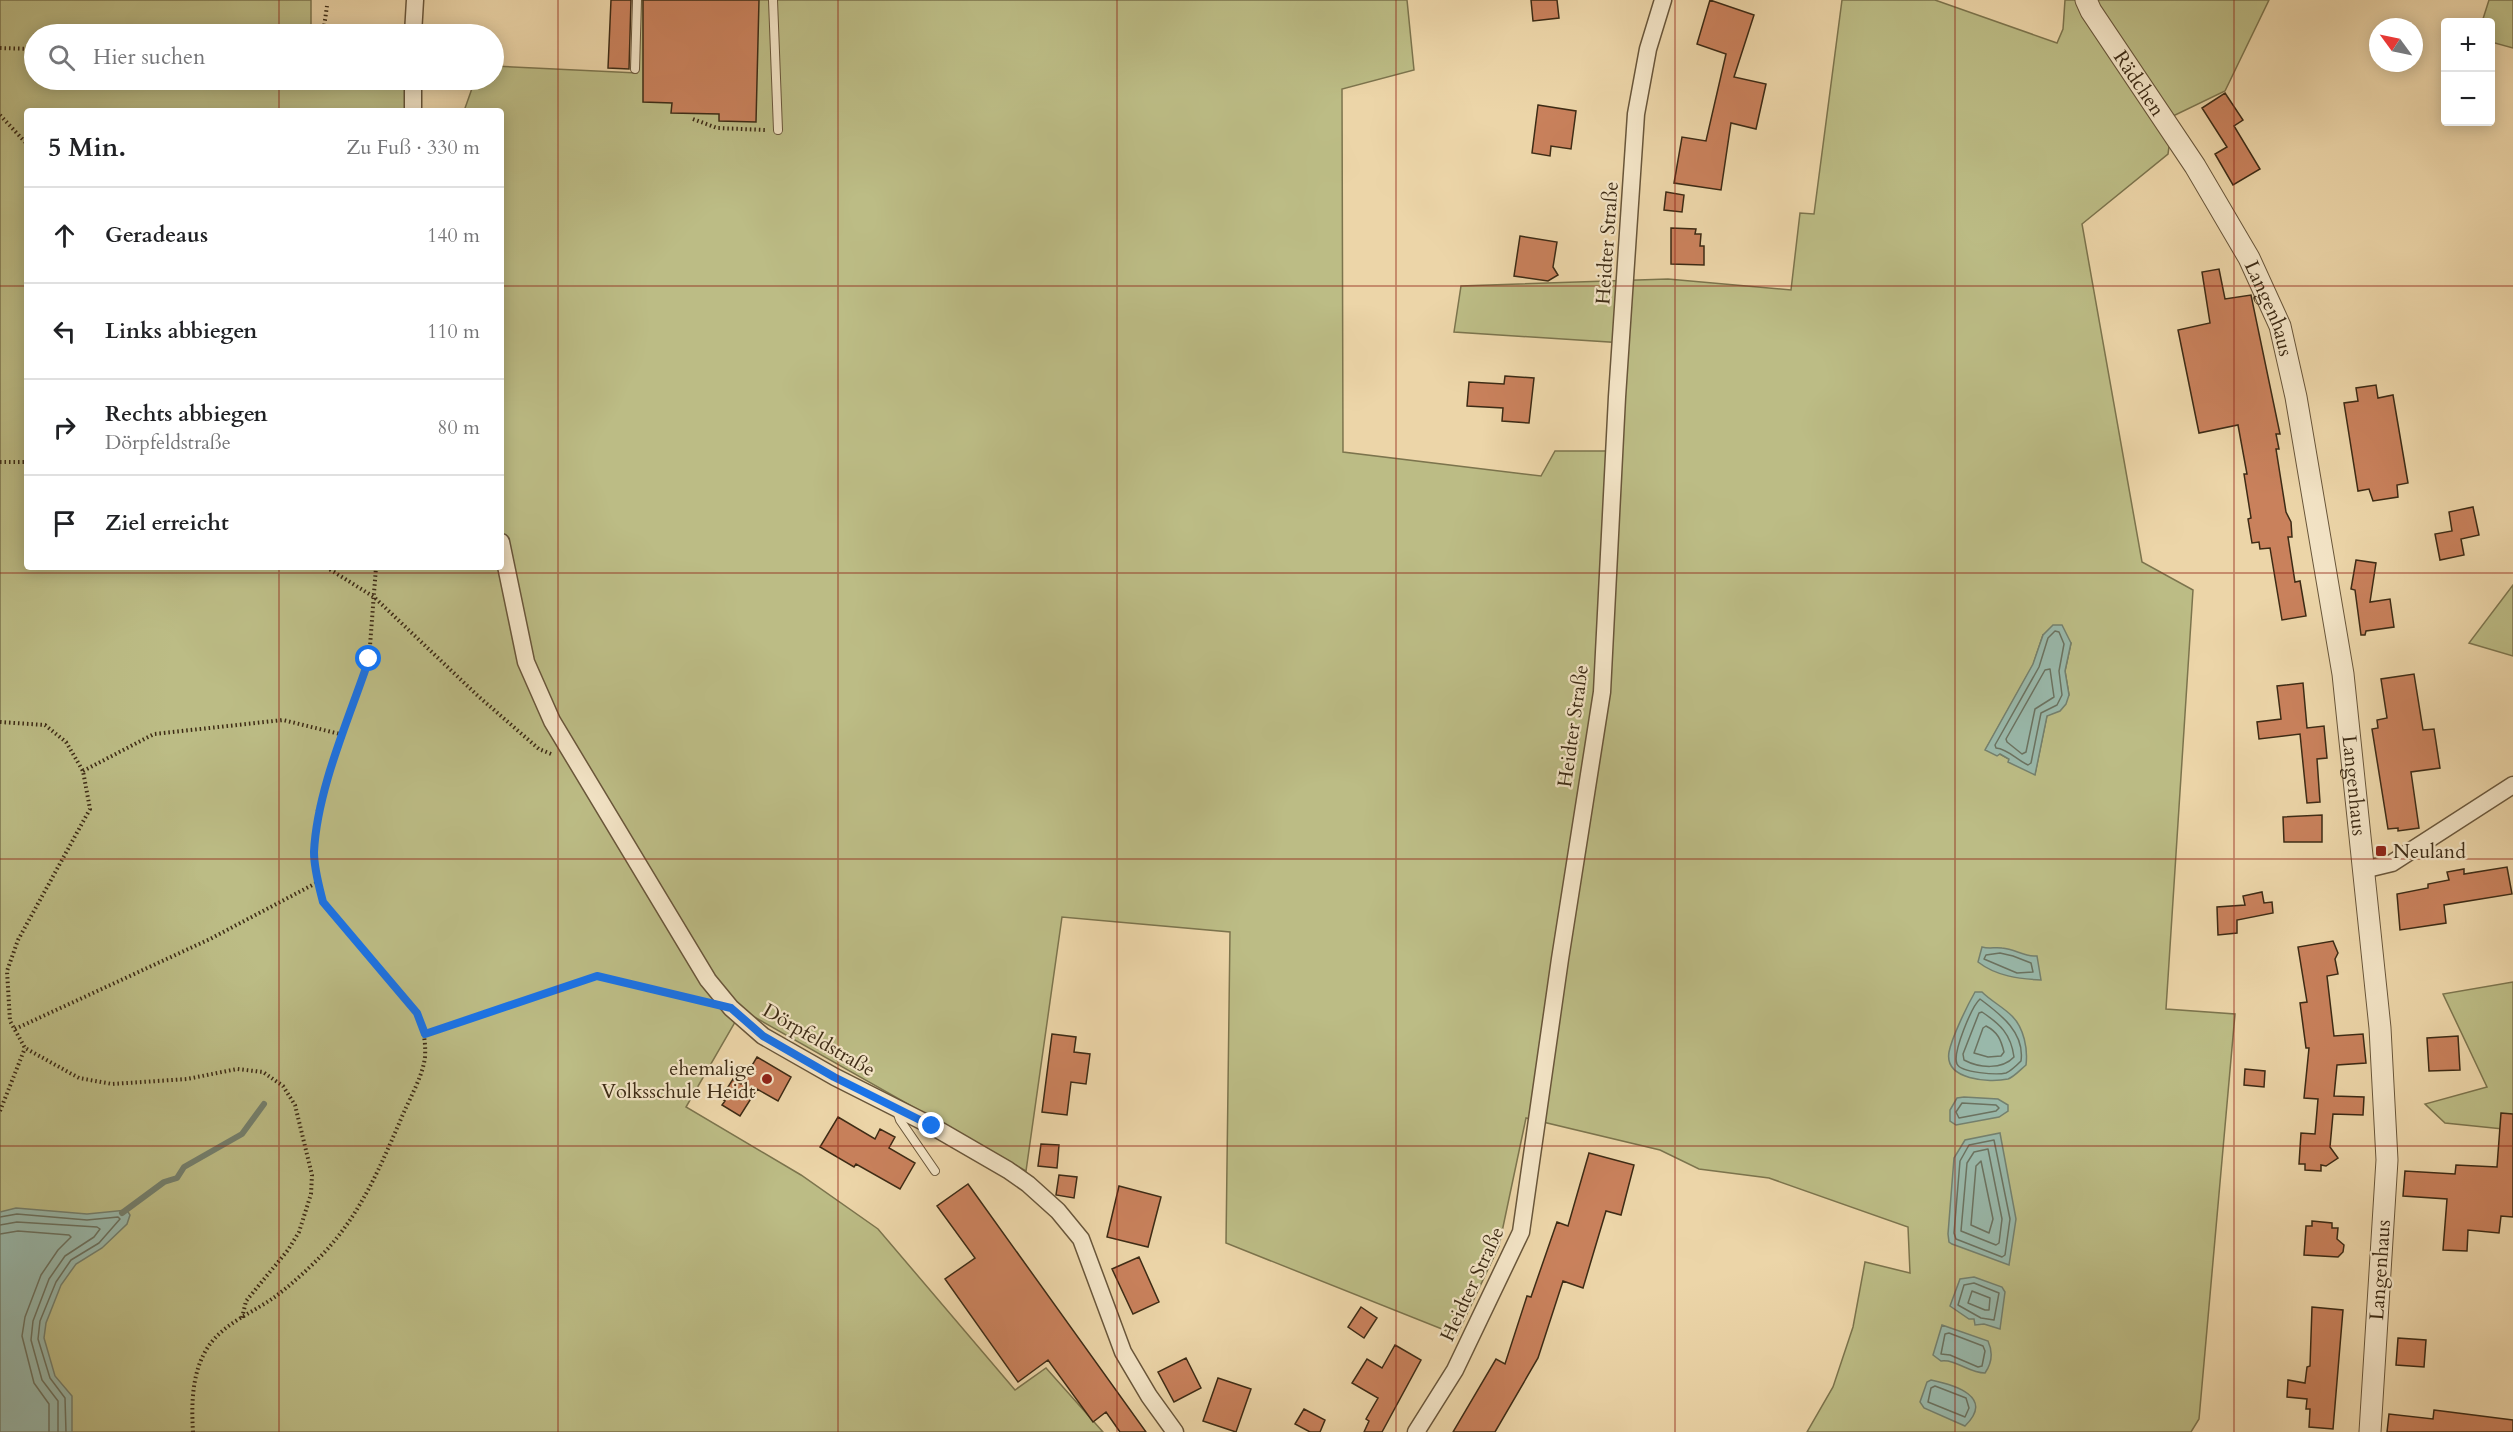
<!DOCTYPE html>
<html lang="de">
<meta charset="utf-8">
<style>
:root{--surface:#fff;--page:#f2f2f2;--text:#202124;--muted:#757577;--line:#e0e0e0}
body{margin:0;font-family:Cardo,serif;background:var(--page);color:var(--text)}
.controls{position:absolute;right:18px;top:18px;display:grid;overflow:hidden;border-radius:6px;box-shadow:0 3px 15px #0003}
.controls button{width:54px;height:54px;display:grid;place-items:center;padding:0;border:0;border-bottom:2px solid var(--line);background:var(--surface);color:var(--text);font:30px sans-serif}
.compass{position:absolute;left:2369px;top:18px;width:54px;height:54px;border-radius:50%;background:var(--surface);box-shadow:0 3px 15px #0003;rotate:303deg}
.stop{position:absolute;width:18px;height:18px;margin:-14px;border:4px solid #1a73e8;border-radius:50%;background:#fff}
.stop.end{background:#1a73e8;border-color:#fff;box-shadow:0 2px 6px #0008}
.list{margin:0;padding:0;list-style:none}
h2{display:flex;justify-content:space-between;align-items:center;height:78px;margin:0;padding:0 24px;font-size:26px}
h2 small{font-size:20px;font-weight:400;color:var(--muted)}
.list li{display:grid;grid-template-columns:39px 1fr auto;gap:18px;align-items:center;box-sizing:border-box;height:96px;padding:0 24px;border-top:2px solid var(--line)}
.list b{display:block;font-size:22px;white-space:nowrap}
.list p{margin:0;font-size:20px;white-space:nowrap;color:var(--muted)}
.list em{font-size:20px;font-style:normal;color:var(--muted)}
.icon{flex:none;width:33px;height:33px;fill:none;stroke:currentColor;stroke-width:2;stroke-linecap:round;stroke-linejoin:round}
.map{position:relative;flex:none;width:2513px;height:1432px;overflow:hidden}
.search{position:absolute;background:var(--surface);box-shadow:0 3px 15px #0003;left:24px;top:24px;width:480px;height:66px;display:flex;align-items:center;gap:15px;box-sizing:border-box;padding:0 21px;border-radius:33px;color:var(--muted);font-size:22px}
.panel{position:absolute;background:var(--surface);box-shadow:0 3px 15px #0003;left:24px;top:108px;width:480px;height:462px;border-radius:6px}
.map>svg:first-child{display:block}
.green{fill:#bcbc85;stroke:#7c744d;stroke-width:1.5;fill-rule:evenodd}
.water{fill:#99b8aa;stroke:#74806e;stroke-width:1.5}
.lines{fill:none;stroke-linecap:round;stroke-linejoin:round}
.shore{stroke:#6b7260;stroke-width:1.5}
.stream{stroke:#74806e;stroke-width:6}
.building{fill:#c9815c;stroke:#3d2b15;stroke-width:1.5}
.service-casing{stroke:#69563a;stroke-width:10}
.minor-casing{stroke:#69563a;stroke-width:19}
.tertiary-casing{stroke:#69563a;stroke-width:23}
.path{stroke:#3d2b15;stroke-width:4;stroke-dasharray:1.5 3;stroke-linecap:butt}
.service{stroke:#f3e4c6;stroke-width:8}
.minor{stroke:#f3e4c6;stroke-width:16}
.tertiary{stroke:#f3e4c6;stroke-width:21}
.route{stroke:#1a73e8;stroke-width:8}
.grid{fill:none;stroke:#8f2418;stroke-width:1.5;stroke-opacity:0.55}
.poi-dot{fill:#8f2418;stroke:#f3e4c6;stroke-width:2}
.labels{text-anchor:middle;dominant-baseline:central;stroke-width:4.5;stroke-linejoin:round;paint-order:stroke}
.street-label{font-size:20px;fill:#3d2b15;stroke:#f3e4c6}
.poi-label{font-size:20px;fill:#3d2b15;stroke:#f3e4c6;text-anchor:start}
</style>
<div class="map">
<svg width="2513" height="1432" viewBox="0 0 2513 1432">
<rect width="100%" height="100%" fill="#ecd5a8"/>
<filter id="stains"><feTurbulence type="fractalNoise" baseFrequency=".00333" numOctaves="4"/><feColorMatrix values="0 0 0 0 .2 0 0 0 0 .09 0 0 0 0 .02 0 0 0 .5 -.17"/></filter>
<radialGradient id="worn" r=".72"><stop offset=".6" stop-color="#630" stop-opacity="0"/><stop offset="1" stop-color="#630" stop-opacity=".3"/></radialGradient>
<!-- green -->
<path class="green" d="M0 0H311V34H34V80H387L405 81 417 111H27V567H501V111H464L475 80H494V66L637 73 639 0H1407L1414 70 1342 89 1343 452 1541 476 1555 451H1616L1624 343 1454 332 1461 286 1668 279 1791 290 1800 213 1814 214 1842 0H1935L2057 43 2063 29 2065 0H2269L2225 91 2173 116 2168 154 2082 224 2142 562 2193 590 2166 1009 2235 1014 2199 1419 2191 1432H1807L1833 1387 1853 1327 1865 1262 1910 1273 1908 1227 1769 1178 1699 1169 1660 1150 1526 1118 1499 1246 1457 1335 1226 1243 1230 932 1062 917 1026 1171 742 1010 686 1107 801 1175 878 1229 1015 1390 1046 1368 1103 1432H0ZM2043 635 2071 643 2065 671 2069 695 2047 715 2035 774 2000 754 1986 749 2033 665Z
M2489 0H2513V48L2491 42 2490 22H2482Z
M2513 585V656L2469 643Z
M2513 982V1130L2445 1123 2425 1104 2487 1087 2443 994Z"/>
<!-- water -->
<path class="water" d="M2053 625H2062L2071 643 2065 671 2069 695 2066 704 2060 711 2047 716 2035 775 2008 762 2009 759 2000 754 1997 756 1985 750 2033 664 2043 635Z
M1982 947C1989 949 1995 947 2002 948 2015 949 2025 957 2037 956L2041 980C2019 979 1996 976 1978 962Z
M1975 992H1982C1991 1001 2003 1007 2012 1016 2024 1028 2028 1049 2026 1065 2021 1069 2014 1077 2008 1079 1989 1083 1944 1080 1949 1052 1952 1037 1967 1006 1975 992Z
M1964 1097 1998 1099 2008 1105V1111L1999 1117 1956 1125 1950 1121V1110L1957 1098Z
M2000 1133 2016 1219 2009 1265 1952 1244 1949 1242 1948 1234 1954 1158 1965 1140Z
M16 1208 87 1214 127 1210 130 1215 127 1224 102 1248 76 1264 61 1285 46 1323 44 1338 55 1376 72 1396V1432H0V1212Z
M1974 1277 2002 1287 2005 1292 2000 1329 1984 1324 1975 1325 1974 1319H1969L1950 1306 1960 1279Z
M1942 1325 1988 1341C1993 1352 1992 1363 1985 1373 1969 1373 1956 1359 1941 1361L1933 1355Z
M1931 1380C1955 1385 1995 1397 1965 1426L1924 1408 1920 1402 1927 1382Z"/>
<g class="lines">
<!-- shore -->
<path class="shore" d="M2055 631 2059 632 2064 644 2059 671 2062 695 2057 705 2041 713 2031 763 2028 765C2017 760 2008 749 1996 748L1995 745 2039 667 2048 638Z
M2050 669 2054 697 2035 709 2026 752 2022 754 2007 742 2006 739 2045 670Z
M2000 953 2013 956 2031 963 2033 972 2017 973 1984 959 1986 955Z
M1980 999C2000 1014 2025 1032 2021 1061 2017 1065 2011 1071 2006 1073 1997 1075 1961 1073 1957 1064 1952 1053 1972 1006 1980 999Z
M1982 1012C2000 1024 2011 1034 2014 1057 2002 1070 1979 1068 1964 1060L1963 1054 1979 1013Z
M1986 1026C1998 1032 2001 1040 2004 1052L2001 1056 1988 1057 1974 1053 1983 1028Z
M1962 1103 1996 1105 1999 1108 1996 1111 1959 1118 1956 1112Z
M1994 1140 2010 1219 2005 1255 2002 1257 1956 1239 1954 1233 1960 1161 1969 1145Z
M1988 1149 2002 1219 1999 1243 1996 1245 1961 1231 1967 1163 1974 1152Z
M1981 1161 1993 1219 1989 1233 1971 1225 1976 1166Z
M0 1217 17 1214 87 1220 118 1217 120 1219 99 1243 71 1260 56 1282 40 1321 38 1339 50 1378 65 1398 66 1432
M0 1225 17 1222 97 1227 100 1229 94 1237 65 1256 49 1279 33 1321 31 1340 42 1380 58 1401V1432
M0 1234 18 1231 69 1235 71 1237 58 1250 41 1275 25 1317 22 1336 34 1383 49 1404V1432
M1974 1283 1999 1293 1994 1320 1981 1318 1958 1305 1964 1285Z
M1972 1291 1990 1298 1989 1310H1985L1968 1303Z
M1949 1333 1983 1346 1985 1351 1982 1366 1978 1367 1950 1355 1941 1354 1945 1334Z
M1935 1386 1966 1398 1969 1408 1965 1417 1928 1402 1931 1388Z"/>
<!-- stream -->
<path class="stream" d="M122 1213 164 1182 177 1178 184 1167 242 1134 264 1104"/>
</g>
<!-- building -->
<path class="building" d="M611 0H631L629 69 608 68Z
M643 0H759L756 122 719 121V114L671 113 672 103 643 102Z
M1531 0H1557L1559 18 1533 21Z
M1710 0 1754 15 1734 77 1766 84 1756 129 1731 123 1721 190 1674 183 1682 137 1706 141 1726 54 1697 44Z
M2225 93 2243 120 2234 126 2260 169 2233 185 2215 154 2227 147 2202 108Z
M1538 105 1576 111 1571 149 1551 146 1550 156 1532 153Z
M1666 192 1684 195 1682 212 1664 210Z
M1671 228 1696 229 1695 234H1701L1700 246H1704V265L1671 264Z
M1520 236 1557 242 1553 267 1558 275 1548 281 1514 276Z
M2219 269 2225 299 2251 295 2280 434H2276L2279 449H2276L2286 512 2291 522 2292 537H2288L2295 582 2300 581 2306 616 2282 620 2270 548 2260 549 2259 542 2252 543 2248 519 2251 518 2244 474H2247L2238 425 2199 433 2178 330 2210 323 2202 272Z
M1505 376 1534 378 1529 423 1502 421 1503 408 1467 406 1469 382 1504 384Z
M2376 385 2378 398 2393 395 2408 483 2397 485 2398 497 2373 501 2369 489 2358 491 2344 403 2358 401 2356 388Z
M2473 507 2479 535 2461 539 2464 555 2440 560 2435 534 2452 531 2449 512Z
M2356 560 2376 563 2370 602 2390 599 2394 627 2366 631 2365 635H2361L2355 590 2351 589Z
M2414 674 2423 730 2434 729 2440 768 2411 772 2419 828 2398 831V828L2388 829 2372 729 2378 728 2377 720 2387 718 2381 679Z
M2303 683 2307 728 2324 726 2327 758 2317 759 2320 802 2307 803 2300 734 2259 739 2257 722 2281 719 2277 686Z
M2322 815V842H2284L2283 817Z
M2507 867 2512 894 2444 905 2446 923 2400 930 2397 894 2428 888V884L2449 880 2447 872 2464 869V874Z
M2262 892 2264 903 2272 902 2273 913 2237 920V933L2218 935 2217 907 2245 905 2243 896Z
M2333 941 2338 953 2335 959 2338 974 2327 976 2334 1036 2363 1034 2366 1063 2337 1065 2334 1096 2364 1097 2363 1115 2333 1114 2330 1147 2338 1158 2326 1166 2321 1165V1171L2305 1170V1164H2299L2301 1133 2315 1134 2318 1099 2304 1098 2309 1048H2306L2300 1003 2307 1002 2298 947Z
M1052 1034 1076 1037 1074 1052 1090 1054 1086 1084 1071 1082 1067 1115 1042 1112Z
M2458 1036 2460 1070 2429 1071 2427 1038Z
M757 1057 791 1077 778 1101 757 1089 740 1116 722 1105 725 1101 721 1098 733 1079 741 1084Z
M2245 1069 2265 1071 2264 1087 2244 1085Z
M2501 1113 2513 1114V1217L2501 1216 2499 1233 2468 1230 2467 1251 2443 1250 2447 1199 2403 1196 2405 1171 2455 1174 2456 1165 2497 1167Z
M838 1117 875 1139 880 1129 895 1137 889 1148 915 1163 900 1189 856 1164 854 1167 820 1147Z
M1041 1144 1059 1145 1057 1168 1038 1166Z
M1589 1153 1634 1165 1621 1215 1606 1211 1583 1288 1563 1281 1538 1358 1495 1432H1453L1496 1359 1505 1364 1527 1296 1531 1297 1557 1222 1568 1226Z
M1059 1175 1077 1177 1074 1198 1056 1195Z
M968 1184 1146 1432H1120L1106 1412 1093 1422 1048 1360 1018 1382 945 1279 975 1258 937 1206Z
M1119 1186 1161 1197 1148 1247 1107 1237Z
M2312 1221 2332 1223V1228H2338L2337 1239 2344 1245 2343 1252 2338 1257 2304 1255 2306 1226H2312Z
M1139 1257 1159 1302 1133 1314 1112 1269Z
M1361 1307 1377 1318 1364 1338 1348 1327Z
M2312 1307 2343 1310 2333 1429 2309 1427 2310 1409H2306L2307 1399 2287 1397 2288 1380 2305 1383 2307 1367 2310 1366Z
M2398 1338 2426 1340 2424 1367 2396 1365Z
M1395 1345 1421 1360 1382 1432H1364L1369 1421 1366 1419 1378 1398 1352 1383 1367 1359 1382 1368Z
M1186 1358 1201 1388 1174 1402 1158 1372Z
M1218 1378 1251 1389 1236 1432 1203 1421Z
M1304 1409 1325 1420 1320 1432H1310L1295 1424Z
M2434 1410 2513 1420V1432H2387L2389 1414 2433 1419Z"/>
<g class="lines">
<!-- service casing -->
<g class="service-casing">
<path id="service" d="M773 0 778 130
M635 69 637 0
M896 1108 900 1120 935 1171"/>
</g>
<!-- minor casing -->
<g class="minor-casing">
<path id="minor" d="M413 34 415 0
M413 80V111
M501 542 526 662 552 721 708 980 731 1008 763 1036 835 1077 932 1126 1008 1170 1028 1184 1058 1211 1081 1239 1123 1352 1149 1396 1175 1432
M2363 870 2392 863 2513 785
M1416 1432 1455 1370 1521 1232 1560 959 1602 692 1617 397 1636 114 1648 49 1663 0"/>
</g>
<!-- tertiary casing -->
<g class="tertiary-casing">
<g id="tertiary">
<path id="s1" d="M2086 0 2091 11 2195 166 2249 258 2280 326 2296 397 2343 674 2380 1028 2387 1160 2370 1432"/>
</g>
</g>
<!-- path -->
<path class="path" d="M323 34 327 6
M0 48 34 49
M0 115 27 144
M693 119 717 128 765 130
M0 462H27
M326 567 374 597 478 696 539 749 551 754
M0 722 45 725 66 742 83 771 90 809 18 940 7 971 10 1021 25 1048 79 1078 112 1084 187 1079 237 1069 263 1072 283 1086 295 1105 312 1175 311 1194 299 1232 288 1250 246 1301 242 1318
M83 771 154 734 283 720 344 735
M15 1029 210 939 318 882
M425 1034 597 976 701 1001
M0 1111 25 1048
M193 1432C191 1400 192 1362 216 1337 232 1320 257 1310 276 1296 291 1285 307 1270 320 1257 361 1215 381 1165 404 1112 411 1096 423 1075 425 1057 426 1040 423 1028 417 1013L323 902 314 855 318 809 369 659 376 567"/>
<!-- service -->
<use href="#service" class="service"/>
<!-- minor -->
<use href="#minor" class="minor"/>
<!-- tertiary -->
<use href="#tertiary" class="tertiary"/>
</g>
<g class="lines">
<!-- route -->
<path class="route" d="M369 659C349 719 317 789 314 852 314 869 319 886 323 902L417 1013 425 1034 597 976 731 1008 763 1036 834 1077 932 1126"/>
</g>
<!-- grid -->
<path class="grid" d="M279 0V34M558 0V1432M838 0V1432M1117 0V1432M1396 0V1432M1675 0V1432M1955 0V1432M2234 0V1432M279 80V111M0 286H27M501 286H2513M279 567V1432M0 573H2513M0 859H2513M0 1146H2513"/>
<!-- markers -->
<g class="poi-dot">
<rect x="2375" y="845" width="12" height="12" rx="3"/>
<circle cx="767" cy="1079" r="6"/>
</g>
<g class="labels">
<!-- street labels -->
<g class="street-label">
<text stroke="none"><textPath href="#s1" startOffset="99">Rädchen</textPath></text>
<text transform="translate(1607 243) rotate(-86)">Heidter Straße</text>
<text stroke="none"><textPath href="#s1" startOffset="360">Langenhaus</textPath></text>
<text transform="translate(1573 726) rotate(-82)">Heidter Straße</text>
<text stroke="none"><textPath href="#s1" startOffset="846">Langenhaus</textPath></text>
<text transform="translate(819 1040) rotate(30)">Dörpfeldstraße</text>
<text transform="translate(2380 1270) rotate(-86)">Langenhaus</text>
<text transform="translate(1472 1284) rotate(-65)">Heidter Straße</text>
</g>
<!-- poi labels -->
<g class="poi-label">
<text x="2393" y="851">Neuland</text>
<text x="755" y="1068" text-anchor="end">ehemalige<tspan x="755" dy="23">Volksschule Heidt</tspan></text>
</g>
</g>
<rect width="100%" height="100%" filter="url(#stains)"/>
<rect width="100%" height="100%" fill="url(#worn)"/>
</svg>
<div class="controls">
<button>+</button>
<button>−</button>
</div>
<svg class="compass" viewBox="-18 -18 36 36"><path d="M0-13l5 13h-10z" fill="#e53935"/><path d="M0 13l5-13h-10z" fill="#757577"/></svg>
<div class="stop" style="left:369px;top:659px"></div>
<div class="stop end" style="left:932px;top:1126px"></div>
<div class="search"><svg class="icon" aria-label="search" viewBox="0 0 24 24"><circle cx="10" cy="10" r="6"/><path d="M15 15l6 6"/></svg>Hier suchen</div>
<section class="panel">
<h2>5 Min.<small>Zu Fuß · 330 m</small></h2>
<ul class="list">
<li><svg class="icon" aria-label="ahead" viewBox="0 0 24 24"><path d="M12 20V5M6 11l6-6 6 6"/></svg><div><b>Geradeaus</b></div><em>140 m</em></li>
<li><svg class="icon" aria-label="left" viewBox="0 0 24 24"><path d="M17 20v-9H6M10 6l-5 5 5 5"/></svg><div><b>Links abbiegen</b></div><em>110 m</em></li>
<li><svg class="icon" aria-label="right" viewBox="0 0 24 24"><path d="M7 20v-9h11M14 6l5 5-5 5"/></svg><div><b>Rechts abbiegen</b><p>Dörpfeldstraße</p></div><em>80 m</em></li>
<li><svg class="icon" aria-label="arrive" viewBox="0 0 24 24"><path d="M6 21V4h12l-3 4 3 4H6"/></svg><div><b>Ziel erreicht</b></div></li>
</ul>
</section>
</div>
